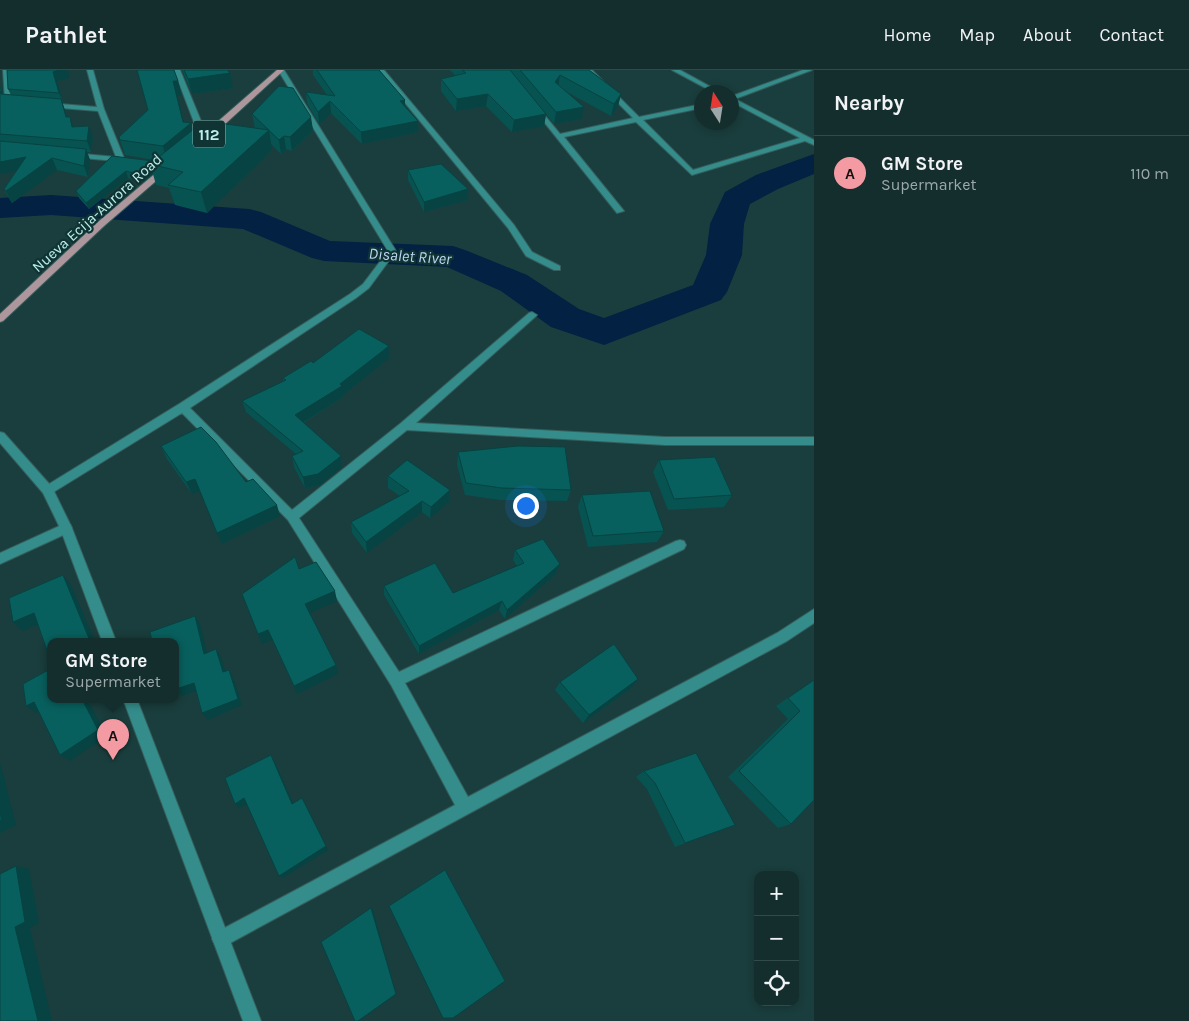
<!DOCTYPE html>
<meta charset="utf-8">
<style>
:root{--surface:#142e2e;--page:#1d3636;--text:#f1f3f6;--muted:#9da8aa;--line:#334a4a;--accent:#f49aa3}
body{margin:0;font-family:Karla,sans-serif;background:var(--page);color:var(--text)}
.controls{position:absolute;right:15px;bottom:15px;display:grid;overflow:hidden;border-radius:10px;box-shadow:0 2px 8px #0003}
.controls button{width:45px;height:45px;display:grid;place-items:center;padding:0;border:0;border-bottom:1px solid var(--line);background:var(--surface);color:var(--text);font:25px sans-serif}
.compass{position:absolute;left:694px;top:15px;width:45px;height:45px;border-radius:50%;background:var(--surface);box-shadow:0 2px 8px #0003;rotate:348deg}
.you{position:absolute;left:525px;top:435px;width:18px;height:18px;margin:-12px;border:4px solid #fff;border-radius:50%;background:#1a73e8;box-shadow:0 0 0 8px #1a73e833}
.badge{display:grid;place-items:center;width:32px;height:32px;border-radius:50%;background:var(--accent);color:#111;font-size:16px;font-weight:700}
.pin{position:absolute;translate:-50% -41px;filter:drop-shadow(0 1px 2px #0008)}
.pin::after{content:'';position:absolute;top:26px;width:18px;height:15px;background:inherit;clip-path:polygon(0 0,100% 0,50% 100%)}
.popup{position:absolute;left:47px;top:568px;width:132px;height:65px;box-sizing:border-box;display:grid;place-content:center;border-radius:10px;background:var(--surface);filter:drop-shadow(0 1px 4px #0005);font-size:16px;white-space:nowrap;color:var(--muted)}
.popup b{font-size:19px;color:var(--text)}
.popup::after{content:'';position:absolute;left:50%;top:100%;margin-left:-10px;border:10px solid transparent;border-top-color:var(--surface)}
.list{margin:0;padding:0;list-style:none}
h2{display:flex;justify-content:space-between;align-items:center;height:65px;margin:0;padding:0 20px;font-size:21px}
h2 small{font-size:16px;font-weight:400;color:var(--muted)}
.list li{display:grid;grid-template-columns:32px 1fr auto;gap:15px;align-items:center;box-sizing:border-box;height:75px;padding:0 20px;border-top:1px solid var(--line)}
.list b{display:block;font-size:19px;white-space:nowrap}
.list p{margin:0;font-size:16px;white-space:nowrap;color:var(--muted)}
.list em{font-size:16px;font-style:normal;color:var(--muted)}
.icon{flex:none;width:28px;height:28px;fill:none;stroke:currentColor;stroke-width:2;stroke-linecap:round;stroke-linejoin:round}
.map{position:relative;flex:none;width:814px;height:951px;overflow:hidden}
header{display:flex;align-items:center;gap:30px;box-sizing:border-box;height:70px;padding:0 25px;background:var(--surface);border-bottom:1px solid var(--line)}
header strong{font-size:24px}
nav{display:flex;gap:28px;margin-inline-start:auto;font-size:18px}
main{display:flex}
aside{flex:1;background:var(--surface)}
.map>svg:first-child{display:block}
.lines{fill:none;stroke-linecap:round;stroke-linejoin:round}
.river{fill:#022143;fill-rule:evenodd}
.street-casing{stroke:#355e5c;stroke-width:2}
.secondary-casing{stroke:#355e5c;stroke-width:2}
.primary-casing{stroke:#355e5c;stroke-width:2}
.street{fill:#348d8b;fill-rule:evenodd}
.secondary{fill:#348d8b;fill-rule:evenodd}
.primary{fill:#ad979c;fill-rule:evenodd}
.wall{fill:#075351}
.shaded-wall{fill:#064342}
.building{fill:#08605e;stroke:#064342}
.labels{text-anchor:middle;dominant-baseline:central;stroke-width:4.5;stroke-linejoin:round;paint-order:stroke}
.far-street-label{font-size:15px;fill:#bcefed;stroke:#0f3433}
.shield{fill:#0f3433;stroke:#88b7b5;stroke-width:1}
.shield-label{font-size:16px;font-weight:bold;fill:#bcefed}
.far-water-label{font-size:16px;font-style:italic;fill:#bdd5f3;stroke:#0f3433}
</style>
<header>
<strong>Pathlet</strong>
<nav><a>Home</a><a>Map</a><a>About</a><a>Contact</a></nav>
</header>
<main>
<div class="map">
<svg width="814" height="951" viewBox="0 0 814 951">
<rect width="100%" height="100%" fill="#1a3e3d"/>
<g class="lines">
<!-- river -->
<path class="river" d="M814 84V104L778 119 750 134 744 154 742 185 727 222 721 230 604 275 551 257 501 221 447 197 324 191 312 188 243 159 51 145 0 148V128L51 125 249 139 261 142 330 171 453 176 465 180 527 205 579 239 604 248 693 215 706 185 710 154 725 122 756 105Z"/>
<!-- street casing -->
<g class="street-casing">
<path id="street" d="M3 0H9L11 30 18 32V34L5 32Z
M87 0H93L104 39 124 88 129 90 128 92 70 87V83H73L116 87 98 41 48 37 45 35 48 33 97 37Z
M278 0H284L396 181 369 218 356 228 190 338 292 440 401 353 529 243 532 242 537 245 535 247 416 353 665 367H814V375H665L407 360 299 448 399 602 676 471 680 470 684 471 686 475 684 479 405 613 468 727 777 563 814 539V553L787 571 221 878 215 875 212 869 215 863 455 735 391 615 288 450 182 343 52 423H44L42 420 44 417 179 334 350 224 363 214 388 181Z
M378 0H384L514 155 532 182 560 196V200H554L526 186 508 158Z
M585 0H592L639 47 702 34V38L643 50 693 100 800 68 732 32V26L803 0H812L735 29 814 70V75L805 71 692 105 636 52 564 67 624 141 617 143 532 37 537 36 560 64 633 48Z
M672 0H680L720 22H713Z
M66 453 70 454 72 458 70 462 0 494V483Z"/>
</g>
<!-- secondary casing -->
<g class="secondary-casing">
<path id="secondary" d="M174 0H180L208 68 207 70 200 68Z
M0 362 4 363 52 417 72 458 116 571H102L60 458 43 423 0 373Z
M123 629H137L261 951H243Z"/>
</g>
<!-- primary casing -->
<g class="primary-casing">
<path id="primary" d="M277 0H284L213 65H207V61Z
M164 96 171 98 104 156 3 251 0 252V244L98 152Z"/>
</g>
<!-- street -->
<use href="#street" class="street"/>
<!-- secondary -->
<use href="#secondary" class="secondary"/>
<!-- primary -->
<use href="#primary" class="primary"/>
</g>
<!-- wall -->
<path class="wall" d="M182 0H227L233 18 192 24Z
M313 0H379L405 30V36L418 62 362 74 331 43 319 54 307 33 306 22 327 25 313 5Z
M450 0H589L621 24 618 36 611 46 565 21 581 49 554 54 546 44 544 56 512 62 486 36 456 41 441 21V9L456 6Z
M69 8 57 11 63 32H62L67 47 74 57 93 67 91 82H87L90 90 88 107 57 100 12 133 10 130 4 119 16 101 0 104V17L3 24 11 25 8 19Z
M178 11 182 26H177L183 52 191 53 192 60 255 58 252 44 313 60 292 81 286 79 281 84 271 74 272 80 207 143 175 135 169 118 156 115 153 104 143 112 128 108 89 139 79 128 76 121 112 86 153 91 155 90 125 85 119 67Z
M408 100 468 130 424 142 408 110Z
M389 288 343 325V327L303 353 341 386 342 397 320 415 305 418 294 397 292 386 296 384 246 342 242 331 283 311V308L313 293Z
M161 376 246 412 280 446 222 474 200 421 192 424 167 389Z
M458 382 571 420 567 431 500 430 465 425 457 395Z
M659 390 732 425 724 437 668 440 653 402Z
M388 406 450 420 449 432 430 448 422 442 367 483 352 463 351 452 400 426 388 418Z
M582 425 664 461 657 472 588 477 578 437Z
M515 480 560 494 556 504 505 549 499 540 419 584 384 525V516L453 523 517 496 513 490Z
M814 610 791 754 778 758 728 707 788 649 776 636Z
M560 612 631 618 583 653 555 620Z
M644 701 735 755 675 777 647 719 636 707Z"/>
<!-- shaded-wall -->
<path class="shaded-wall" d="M60 0H68L69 8 57 11 63 32 59 23 53 2Z
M230 3 233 18 192 24 188 9Z
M560 5 558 17 555 12Z
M173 11H178L182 26H177L185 58 191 53 195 69 167 92 163 76Z
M0 17 3 24 6 35 1 24Z
M488 24 486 36 456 41 457 29Z
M621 24 618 36 611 46 614 34Z
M61 29 65 40 70 58 66 47Z
M405 30V42L400 31Z
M330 31 331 43 319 54 318 42Z
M584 37 581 49 554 54 556 42Z
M546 44 544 56 512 62 514 50Z
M70 47 74 58 72 57Z
M311 47 313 60 292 81 290 67Z
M418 51V62L362 74 361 62Z
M89 56 93 67 91 82 87 71Z
M269 60 272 80 207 143 201 122Z
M284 66 286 79 281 84 279 70Z
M86 79 90 90 88 107 84 96Z
M26 87 31 99 0 104V92Z
M52 88 57 100 12 133 6 121Z
M151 97 153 104 143 112 141 105Z
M126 101 128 108 89 139 86 133Z
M468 119V130L424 142V132Z
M389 276V288L343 325V327L297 356 295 345 340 314Z
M341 386 342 397 320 415 305 418 303 407Z
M195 409 200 421 192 424 186 412Z
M450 420 449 432 430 448 431 437Z
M422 431V442L367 483 366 472Z
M277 435 280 446 222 474 217 463Z
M560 494 556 504 505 549 507 540Z
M63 505 71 515 95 571H90Z
M335 521 337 531 308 544 305 534Z
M502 531 499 540 419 584V576Z
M34 543 43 552 23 561 13 552Z
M195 546 200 554 209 591 204 584Z
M268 560 272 570 262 574 258 564Z
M216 579 221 587 228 610 223 602Z
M336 595 338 604 297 624 294 616Z
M229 600 233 607 242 635 208 650 202 643Z
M638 609 631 618 583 653 589 645Z
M194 613 199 620 182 626 176 619Z
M82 629H87L107 666 70 691 60 685Z
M34 632 44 639 37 643 26 636Z
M271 685 274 690 295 738 292 734Z
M0 692 16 755 0 763Z
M244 728 249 733 239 738 235 734Z
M302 728 328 780 283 808 279 806Z
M16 796 29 799 39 853 30 858 52 951H38L15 857Z
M371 838 373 840 396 923V924Z"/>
<!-- building -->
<path class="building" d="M7 0H60L53 2 59 23 8 19Z
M137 0H174L178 11H173L183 52 191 53 163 76 120 70 119 67 148 40Z
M184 0H227L230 3 188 9Z
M317 0H379L405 30 400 31 418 51 361 62 330 31 318 42 306 22 335 26Z
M462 0H510L546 44 514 50 488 24 457 29 441 9 466 3Z
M520 0H589L621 24 614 34 560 5 555 12 584 37 556 42Z
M279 16 293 18 311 47 290 67 284 66 279 70 252 44Z
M0 21 1 24 61 29 66 47H70L72 57 89 56 87 71 0 64Z
M204 51 269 60 201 122 168 115 183 102 150 94Z
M0 71 86 79 84 96 52 88 6 121 4 119 26 87 0 92Z
M112 86 153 91 150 94 151 97 141 105 126 101 86 133 76 121Z
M441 94 468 119 424 132 408 100Z
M359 259 389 276 340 314 342 316 295 345 341 386 318 404 303 407 292 386 303 381 242 331 286 310 283 308 311 291 313 293Z
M201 357 216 372 246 412 253 409 277 435 217 463 195 409 186 412 161 376Z
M518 376 565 377 571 420 502 418 466 413 458 382Z
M715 387 732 425 674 429 659 390Z
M407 390 450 420 431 437 422 431 366 472 351 452 409 421 388 406Z
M650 421 664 461 593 466 582 425Z
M543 469 560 494 507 540 502 531 419 576 384 516 435 493 453 523 524 493 515 480Z
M295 487 299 499 316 492 335 521 305 534 336 595 294 616 268 560 258 564 242 524Z
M63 505 90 571H50V589L34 543 13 552 9 528Z
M195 546 204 584 216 579 223 602 229 600 238 629 202 643 194 613 176 619V571H152L150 562Z
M614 574 638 609 589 645 560 612Z
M50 599V629H82L98 660 60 685 34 632 26 636 23 614Z
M814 610V730L791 754 739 701 800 641 788 628Z
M696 683 735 755 685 773 655 713 644 701Z
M271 685 292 734 302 728 326 776 279 806 244 728 235 734 225 708Z
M0 742 2 750 0 751Z
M16 796 25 852 15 857 38 951H0V804Z
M445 800 505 911 453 948H443L389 836Z
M371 838 396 924 358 951H355L321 872Z"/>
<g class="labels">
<!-- far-street labels -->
<g class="far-street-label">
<text transform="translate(97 143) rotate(-42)">Nueva Ecija-Aurora Road</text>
</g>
<!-- shield labels -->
<rect class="shield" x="193" y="50.5" width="32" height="27" rx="4"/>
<g class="shield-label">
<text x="209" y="64">112</text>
</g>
<!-- far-water labels -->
<g class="far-water-label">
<text transform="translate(410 186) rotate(4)">Disalet River</text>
</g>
</g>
</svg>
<div class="controls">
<button>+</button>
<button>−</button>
<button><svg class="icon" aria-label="locate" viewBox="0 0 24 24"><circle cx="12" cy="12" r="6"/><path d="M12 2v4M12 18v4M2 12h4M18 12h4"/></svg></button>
</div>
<svg class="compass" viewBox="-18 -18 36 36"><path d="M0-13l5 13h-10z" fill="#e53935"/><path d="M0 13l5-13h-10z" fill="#9da8aa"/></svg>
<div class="you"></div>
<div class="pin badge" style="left:113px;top:690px">A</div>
<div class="popup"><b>GM Store</b>Supermarket</div>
</div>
<aside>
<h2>Nearby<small></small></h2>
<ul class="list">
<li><span class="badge">A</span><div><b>GM Store</b><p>Supermarket</p></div><em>110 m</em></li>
</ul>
</aside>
</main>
